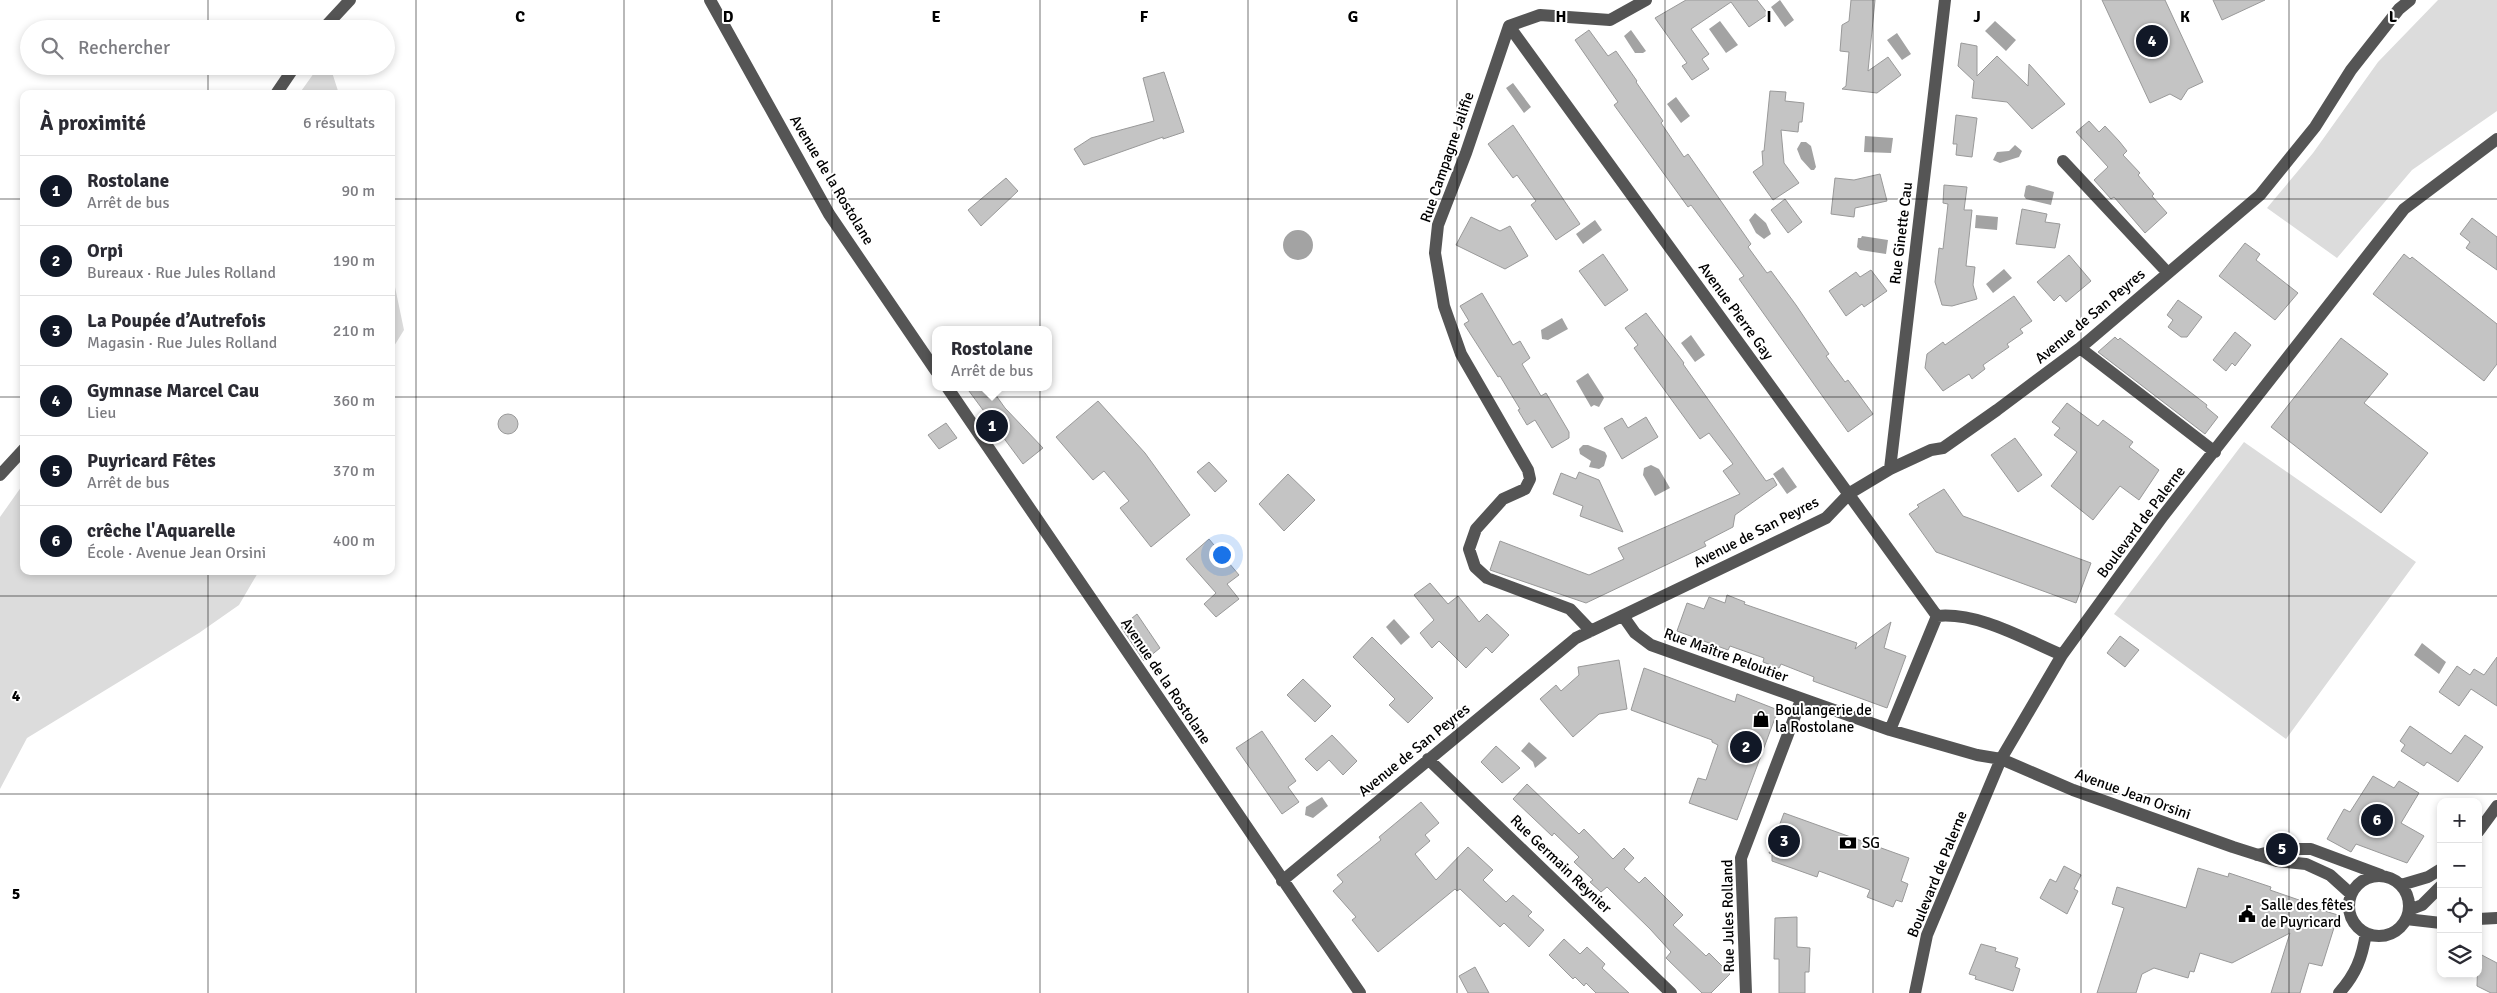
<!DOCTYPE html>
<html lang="fr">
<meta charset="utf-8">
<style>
:root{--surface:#fff;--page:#f2f2f3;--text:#2b2b33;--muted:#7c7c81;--line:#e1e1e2;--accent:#111827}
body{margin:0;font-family:Signika,sans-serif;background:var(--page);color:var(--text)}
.controls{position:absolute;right:15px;bottom:15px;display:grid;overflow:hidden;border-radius:10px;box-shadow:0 2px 8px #0003}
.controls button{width:45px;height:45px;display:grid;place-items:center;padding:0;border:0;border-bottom:1px solid var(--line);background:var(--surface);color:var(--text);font:25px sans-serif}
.you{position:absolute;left:1221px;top:554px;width:18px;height:18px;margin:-12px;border:4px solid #fff;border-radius:50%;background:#1a73e8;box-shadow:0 0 0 8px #1a73e833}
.badge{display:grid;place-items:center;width:32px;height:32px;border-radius:50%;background:var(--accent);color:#fff;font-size:16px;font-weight:700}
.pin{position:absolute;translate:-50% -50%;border:2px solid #fff;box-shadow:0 1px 5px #0006}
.popup{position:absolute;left:932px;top:326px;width:120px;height:65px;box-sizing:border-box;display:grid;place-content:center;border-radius:10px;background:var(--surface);filter:drop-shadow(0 1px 4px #0005);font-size:16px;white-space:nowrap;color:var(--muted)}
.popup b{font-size:19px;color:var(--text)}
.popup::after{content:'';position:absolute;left:50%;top:100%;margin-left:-10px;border:10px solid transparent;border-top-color:var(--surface)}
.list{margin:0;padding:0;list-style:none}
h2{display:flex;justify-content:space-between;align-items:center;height:65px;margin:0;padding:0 20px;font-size:21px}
h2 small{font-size:16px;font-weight:400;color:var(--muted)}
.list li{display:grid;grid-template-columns:32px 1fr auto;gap:15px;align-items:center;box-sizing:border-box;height:70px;padding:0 20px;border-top:1px solid var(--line)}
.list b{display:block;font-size:19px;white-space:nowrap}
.list p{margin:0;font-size:16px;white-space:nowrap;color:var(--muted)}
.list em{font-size:16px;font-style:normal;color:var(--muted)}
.icon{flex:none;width:28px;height:28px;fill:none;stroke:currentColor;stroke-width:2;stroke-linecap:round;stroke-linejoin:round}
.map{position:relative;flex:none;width:2497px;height:993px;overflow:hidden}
.search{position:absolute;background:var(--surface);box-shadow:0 2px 8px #0003;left:20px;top:20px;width:375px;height:55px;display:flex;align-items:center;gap:12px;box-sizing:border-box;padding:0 18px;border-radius:28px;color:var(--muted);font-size:19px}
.panel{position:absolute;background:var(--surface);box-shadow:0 2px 8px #0003;left:20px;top:90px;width:375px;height:485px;border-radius:10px}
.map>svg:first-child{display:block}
.green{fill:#dcdcdc}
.water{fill:#a3a3a3}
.building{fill:#c4c4c4;stroke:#999}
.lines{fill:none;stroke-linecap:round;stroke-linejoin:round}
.minor{stroke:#555;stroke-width:12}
.grid{fill:none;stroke:#000;stroke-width:1;stroke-opacity:0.55}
.labels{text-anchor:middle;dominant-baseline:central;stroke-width:4;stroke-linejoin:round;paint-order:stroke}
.street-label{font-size:15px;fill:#000;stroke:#fff}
.poi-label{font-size:15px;fill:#000;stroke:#fff;text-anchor:start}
.grid-label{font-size:16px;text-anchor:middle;font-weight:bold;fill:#000;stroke:#fff;stroke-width:4;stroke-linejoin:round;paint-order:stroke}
</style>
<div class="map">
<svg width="2497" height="993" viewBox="0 0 2497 993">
<rect width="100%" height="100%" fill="#fff"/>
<!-- green -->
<path class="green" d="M2438 0H2497V111L2412 170 2337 258 2267 208 2313 153 2378 62Z
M319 66H330L339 94H299Z
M391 268 404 330 391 351Z
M2244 442 2416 562 2286 739 2114 614Z
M24 483V571H259L239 605 199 633 27 738 0 789V517Z"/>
<!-- water -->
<path class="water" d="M1780 0 1794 20 1785 27 1771 7Z
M1720 21 1738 45 1726 53 1709 29Z
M1995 21 2016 40 2006 51 1985 31Z
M1631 30 1646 51 1643 53H1635L1624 36Z
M1897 33 1911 54 1902 60 1887 40Z
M1513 83 1531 107 1524 113 1506 88Z
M1676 97 1690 116 1681 123 1667 104Z
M1865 136 1893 138 1891 153 1864 152Z
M1801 142H1806L1811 146 1816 167 1814 170H1811L1801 159 1797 149Z
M2015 145 2022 151 2019 157 2000 163 1993 160 1997 152 2009 151Z
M2029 185 2054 192 2051 205 2026 199 2024 196 2026 186Z
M1755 213 1766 223 1771 234 1764 239 1756 233 1749 220Z
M1976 215 1998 217 1997 230 1975 228Z
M1595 220 1602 230 1583 244 1576 234Z
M1283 245a15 15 0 1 1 30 0a15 15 0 1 1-30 0Z
M1862 236 1888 240 1886 254 1860 250 1857 247 1858 238H1861Z
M2004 269 2012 278 1993 293 1986 284Z
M1562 318 1568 329 1548 340 1542 339 1541 330Z
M1691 335 1705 355 1695 362 1681 343Z
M1588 373 1604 398 1599 407 1594 405 1591 407 1576 381Z
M1583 445H1588L1605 452 1607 456 1604 466 1599 469 1589 467 1591 461 1580 454 1579 449Z
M1651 465 1659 469 1670 488 1655 496 1643 475 1644 468Z
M1783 467 1797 487 1787 494 1773 474Z
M1394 619 1410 637 1401 645 1386 627Z
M2422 643 2446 662 2439 674 2414 655Z
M1529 742 1547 758 1535 768 1533 762 1521 751Z
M1322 797 1328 806 1313 818 1305 815 1306 807Z"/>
<!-- building -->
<path class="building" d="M1686 0H1757L1768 14 1749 27 1731 2 1691 29 1709 54 1702 59 1709 69 1692 80 1682 66 1687 63 1655 18Z
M1851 0H1875L1868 71 1888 57 1901 75 1877 93 1842 89 1846 86 1849 52 1840 51 1842 25 1849 21Z
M2102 0H2165L2203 82 2188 89 2181 100 2170 94 2150 103Z
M2213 0H2265L2222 20Z
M1589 30 1608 56 1616 51 1637 81 1636 82 1663 121 1661 123 1684 157 1688 154 1751 244 1748 247 1767 273 1771 271 1796 305 1829 354 1826 356 1845 382 1848 380 1873 414 1848 432 1739 279 1744 276 1691 205 1688 207 1614 105 1618 102 1575 40Z
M1961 43 1977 46V76L1997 56 2028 86 2029 64 2065 104 2032 129 2007 102 1972 98 1974 81 1958 66Z
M1164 72 1184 132 1163 139V137L1084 165 1074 149 1091 138 1154 121 1143 78Z
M1770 91 1786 92 1785 101 1804 103 1802 122H1799L1798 132 1781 130 1784 163 1799 183 1773 200 1753 172 1763 165 1762 151H1764Z
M1956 115 1977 118 1972 157 1956 155 1957 144H1953Z
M2089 121 2099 132 2105 126 2119 141 2127 151 2123 155 2140 173 2138 175 2154 194 2152 196 2167 213 2145 233 2114 197 2111 199 2094 180 2108 167 2076 132Z
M1513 125 1580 224 1556 240 1531 205 1536 201 1517 175 1513 178 1488 144Z
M1880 174 1887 201 1855 208 1854 217 1831 214 1835 178 1854 180Z
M1006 178 1018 191 981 226 968 210Z
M1944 185 1967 187 1964 210H1972L1966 266 1975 267 1973 285 1977 299 1952 306 1942 305 1935 282 1939 248 1943 249 1948 204 1943 203Z
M1785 199 1802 222 1788 233 1771 210Z
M2022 209 2047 214 2045 222 2060 224 2055 248 2016 244Z
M1471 217 1500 231 1510 226 1528 256 1505 269 1456 245Z
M2472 218 2497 237V270L2466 248 2470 242 2460 234Z
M2245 243 2260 254 2256 260 2298 293 2275 320 2219 276Z
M1603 254 1628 290 1605 306 1579 271Z
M2404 254 2410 259 2412 257 2497 324V364L2484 381 2373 294Z
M2069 255 2091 281 2066 302 2060 295 2054 301 2037 282Z
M1871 270 1887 291 1864 307 1862 304 1846 316 1829 291 1856 272 1860 277Z
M1482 293 1513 345 1520 341 1530 358 1522 364 1541 396 1546 393 1569 432V438L1552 448 1535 420 1527 425 1518 410 1520 409 1500 376 1498 377 1464 324 1469 321 1460 306Z
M2014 296 2032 321 2020 329 2023 333 2007 344 2009 347 1983 365 1985 369 1972 379 1969 374 1943 391 1925 368 1927 354 1943 342 1945 345Z
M2178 300 2202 317 2187 337H2181L2168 327 2173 320 2167 315Z
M1646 313 1684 363 1683 364 1766 481 1773 478 1777 485 1735 515 1733 527 1704 542 1706 546 1586 603 1490 570 1500 541 1589 575 1624 559 1618 548 1740 494 1723 471 1733 464 1709 433 1700 439 1634 348 1638 345 1625 328Z
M2235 332 2251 345 2235 366 2232 363 2226 371 2213 360Z
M2115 337 2118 340 2120 338 2207 405 2206 407 2218 417 2205 434 2098 352Z
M2341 338 2388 374 2364 403 2428 453 2381 513 2271 427Z
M966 387H990L1005 408 1043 448 1023 464Z
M1098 401 1145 453 1190 515 1151 547 1120 508 1129 501 1104 471 1093 480 1056 437Z
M2067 403 2098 426 2103 420 2133 442 2129 447 2159 470 2139 500 2120 486 2093 520 2051 486 2077 452 2054 435 2060 428 2052 422Z
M498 424a10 10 0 1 1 20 0a10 10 0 1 1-20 0Z
M1646 417 1658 437 1622 459 1604 428 1622 418 1628 428Z
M946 423 957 438 939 449 928 435Z
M2015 438 2042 475 2018 492 1991 455Z
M1209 462 1227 481 1215 492 1197 472Z
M1579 472 1599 480 1623 532 1580 516 1583 506 1553 494 1561 473 1576 479Z
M1288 474 1315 500 1284 531 1259 504Z
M1944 489 1963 516 2091 563 2076 603 1936 552 1909 514 1919 507 1917 505Z
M1209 539 1239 575 1227 584 1239 599 1216 617 1204 604 1216 593 1186 559Z
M1430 583 1448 604 1458 596 1479 622 1487 614 1509 635 1492 653 1486 647 1466 668 1439 641 1432 648 1420 633 1434 620 1414 595Z
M1727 595 1745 602 1744 604 1857 643 1855 649 1891 622 1884 648 1906 656 1887 708 1813 681 1814 677 1781 664 1779 668 1763 662 1764 658 1730 646 1728 650 1677 631 1687 603 1704 609 1709 597 1725 603Z
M1137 614 1160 648 1144 661 1121 627Z
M2120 636 2139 650 2125 667 2107 653Z
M1372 637 1433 698 1408 723 1389 705 1395 699 1353 657Z
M2497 657V706L2471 689 2459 706 2439 692 2457 666 2470 675 2474 669 2484 675Z
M1619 660 1627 709 1599 714 1573 737 1540 699 1556 685 1561 691 1579 675 1578 667Z
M1644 668 1735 702 1737 694 1778 710 1737 820 1689 803 1698 778 1706 780 1718 745 1712 742V740L1631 710Z
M1303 679 1331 706 1315 722 1287 695Z
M2410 726 2451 754 2465 735 2483 747 2458 782 2427 762 2424 766 2401 751 2405 745 2400 741Z
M1262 731 1296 781 1288 787 1299 802 1282 814 1236 748Z
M1332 735 1357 761 1343 775 1329 760 1317 771 1305 759Z
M1496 746 1520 768 1502 783 1481 762Z
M2373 776 2394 788 2399 781 2419 793 2401 823 2424 836 2407 863 2356 844 2351 852 2327 839 2344 809 2350 812Z
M1527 784 1579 834 1584 829 1613 859 1624 848 1634 858 1624 869 1639 883 1645 877 1683 915 1673 925 1706 956 1709 953 1730 974 1711 993H1702L1666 958 1671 952 1650 929 1607 887 1601 892 1590 882 1593 880 1574 862 1579 857 1554 833 1552 836 1513 799Z
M1421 802 1439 823 1425 835 1430 841 1415 854 1436 880 1468 847 1493 870 1483 880 1506 902 1513 895 1532 912 1528 916 1544 930 1529 947 1504 923 1500 927 1460 889 1457 891 1455 889 1378 952 1352 920 1356 917 1333 891 1343 882 1337 875 1381 840 1379 837Z
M1784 813 1909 858 1901 881 1908 884 1902 902 1896 900 1893 907 1867 897 1870 890 1819 871 1817 877 1772 861V854L1769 853Z
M2064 866 2081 875 2074 889 2078 891 2067 914 2040 898 2050 879 2056 882Z
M2198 868 2228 877 2229 873 2271 887 2270 890 2299 900 2298 903 2338 915 2322 966 2309 963 2300 993H2271L2290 933 2232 963 2200 953 2194 972 2190 971 2188 978 2154 968 2142 974 2136 993H2097L2124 908 2112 904 2117 887 2186 908Z
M1797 917V947L1810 948 1809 972H1805V993H1779V959H1774L1775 918Z
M1564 939 1580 954 1587 947 1605 964 1602 968 1629 993H1596L1586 983 1584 986 1575 977 1573 979 1549 955Z
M1981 944 1996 948 1995 951 2018 958 2015 967 2020 969 2013 991 1975 979 1976 976 1969 974Z
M2478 953 2497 963V993H2491L2477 986Z
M1475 967 1489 993H1468L1459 976Z"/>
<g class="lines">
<!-- minor -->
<path class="minor" d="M710 0 829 214 936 371
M1509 26 1466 153 1438 225 1435 253 1444 306 1461 354 1528 470 1530 479 1525 489 1503 499 1476 529 1469 549 1475 567 1487 578 1570 609 1591 631
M1509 26 1937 616
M1509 26 1540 15 1610 20 1646 0
M323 29 350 0
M276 94 295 66
M2063 161 2167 272
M2080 348 2215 452
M947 387 1360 993
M1890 469 1945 0
M0 475 24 449
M1623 616 1635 633 1651 645 1890 730 1977 755 2001 759 2073 790 2233 847 2277 861 2306 864 2330 875 2351 894
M1937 616C1979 612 2024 639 2062 655
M1890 730 1937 616
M1428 759 1671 993
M2478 832 2497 806
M2257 855 2282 849H2311L2381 875
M2349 906a30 30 0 1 1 60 0a30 30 0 1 1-60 0Z
M1282 881 1576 638 1826 518 1850 493 1890 469 1931 450 1943 448 1997 410 2080 348 2260 195 2315 127 2351 70 2399 9 2410 0
M2401 885 2428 877 2441 869
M2409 910 2422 905 2441 886
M2406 919 2441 923
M2478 919 2497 918
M1746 993 1741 858 1801 700
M1915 993 1927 935 2001 759 2062 655 2163 516 2404 209 2497 139
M2339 993C2356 974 2362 958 2366 933"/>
</g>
<!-- grid -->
<path class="grid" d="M208 0V29M416 0V993M624 0V993M832 0V993M1040 0V993M1248 0V993M1457 0V993M1665 0V993M1873 0V993M2081 0V993M2289 0V993M208 66V94M0 199H24M391 199H2497M0 397H24M391 397H2497M208 571V993M0 596H2497M0 794H2497"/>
<!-- icons -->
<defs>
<g id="shop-bare" transform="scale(1.35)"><path d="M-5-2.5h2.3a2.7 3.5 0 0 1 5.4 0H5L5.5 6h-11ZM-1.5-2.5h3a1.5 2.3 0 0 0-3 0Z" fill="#000" stroke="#fff" stroke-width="2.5" paint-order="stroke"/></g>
<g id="bank-bare" transform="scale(1.35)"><path d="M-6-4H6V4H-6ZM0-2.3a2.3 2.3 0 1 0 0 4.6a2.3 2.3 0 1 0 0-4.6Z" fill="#000" stroke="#fff" stroke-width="2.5" paint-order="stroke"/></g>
<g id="civic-bare" transform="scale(1.35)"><path d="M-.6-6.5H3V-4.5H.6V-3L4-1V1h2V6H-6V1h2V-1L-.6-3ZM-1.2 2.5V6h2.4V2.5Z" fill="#000" stroke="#fff" stroke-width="2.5" paint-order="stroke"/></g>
</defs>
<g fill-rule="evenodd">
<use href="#shop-bare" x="1761" y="719"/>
<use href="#bank-bare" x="1848" y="843"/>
<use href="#civic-bare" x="2247" y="914"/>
</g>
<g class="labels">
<!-- street labels -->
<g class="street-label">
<text transform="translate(1447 157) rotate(-71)">Rue Campagne Jalifie</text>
<text transform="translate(832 180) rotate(59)">Avenue de la Rostolane</text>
<text transform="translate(1901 233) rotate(-83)">Rue Ginette Cau</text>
<text transform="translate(1736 311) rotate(54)">Avenue Pierre Gay</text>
<text transform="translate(2090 316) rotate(-40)">Avenue de San Peyres</text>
<text transform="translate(2141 522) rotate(-53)">Boulevard de Palerne</text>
<text transform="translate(1756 532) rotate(-27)">Avenue de San Peyres</text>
<text transform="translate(1726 655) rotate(20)">Rue Maître Peloutier</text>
<text transform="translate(1166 681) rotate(56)">Avenue de la Rostolane</text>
<text transform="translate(1414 750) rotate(-39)">Avenue de San Peyres</text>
<text transform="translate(2133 794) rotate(20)">Avenue Jean Orsini</text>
<text transform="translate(1561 864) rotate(44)">Rue Germain Reynier</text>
<text transform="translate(1937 874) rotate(-68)">Boulevard de Palerne</text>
<text transform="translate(1728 916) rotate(-91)">Rue Jules Rolland</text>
</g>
<!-- poi labels -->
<g class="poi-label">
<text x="1775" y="710">Boulangerie de<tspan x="1775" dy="17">la Rostolane</tspan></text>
<text x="1862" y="843">SG</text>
<text x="2261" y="905">Salle des fêtes<tspan x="2261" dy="17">de Puyricard</tspan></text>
</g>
</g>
<g class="grid-label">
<text x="520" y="22">C</text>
<text x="728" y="22">D</text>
<text x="936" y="22">E</text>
<text x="1144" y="22">F</text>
<text x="1353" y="22">G</text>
<text x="1561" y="22">H</text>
<text x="1769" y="22">I</text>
<text x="1977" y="22">J</text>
<text x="2185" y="22">K</text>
<text x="2393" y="22">L</text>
<text x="16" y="701">4</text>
<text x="16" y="899">5</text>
</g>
</svg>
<div class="controls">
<button>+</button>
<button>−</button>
<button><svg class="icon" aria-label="locate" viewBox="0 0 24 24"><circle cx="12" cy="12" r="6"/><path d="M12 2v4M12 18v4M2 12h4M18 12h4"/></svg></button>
<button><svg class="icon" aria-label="layers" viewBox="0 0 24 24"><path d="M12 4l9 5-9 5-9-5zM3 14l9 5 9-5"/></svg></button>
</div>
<div class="you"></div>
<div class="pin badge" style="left:992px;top:426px">1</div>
<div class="popup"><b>Rostolane</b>Arrêt de bus</div>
<div class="pin badge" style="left:1746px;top:747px">2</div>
<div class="pin badge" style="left:1784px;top:841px">3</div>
<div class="pin badge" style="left:2152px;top:41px">4</div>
<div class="pin badge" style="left:2282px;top:849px">5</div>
<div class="pin badge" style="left:2377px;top:820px">6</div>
<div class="search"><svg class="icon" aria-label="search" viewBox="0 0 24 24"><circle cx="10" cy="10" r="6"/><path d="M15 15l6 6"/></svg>Rechercher</div>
<section class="panel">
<h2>À proximité<small>6 résultats</small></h2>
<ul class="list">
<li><span class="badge">1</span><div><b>Rostolane</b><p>Arrêt de bus</p></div><em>90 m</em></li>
<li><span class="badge">2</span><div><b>Orpi</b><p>Bureaux · Rue Jules Rolland</p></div><em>190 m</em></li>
<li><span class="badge">3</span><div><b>La Poupée d’Autrefois</b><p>Magasin · Rue Jules Rolland</p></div><em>210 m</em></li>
<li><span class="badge">4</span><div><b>Gymnase Marcel Cau</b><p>Lieu</p></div><em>360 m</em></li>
<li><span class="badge">5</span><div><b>Puyricard Fêtes</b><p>Arrêt de bus</p></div><em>370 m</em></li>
<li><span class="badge">6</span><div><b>crêche l'Aquarelle</b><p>École · Avenue Jean Orsini</p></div><em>400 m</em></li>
</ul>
</section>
</div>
